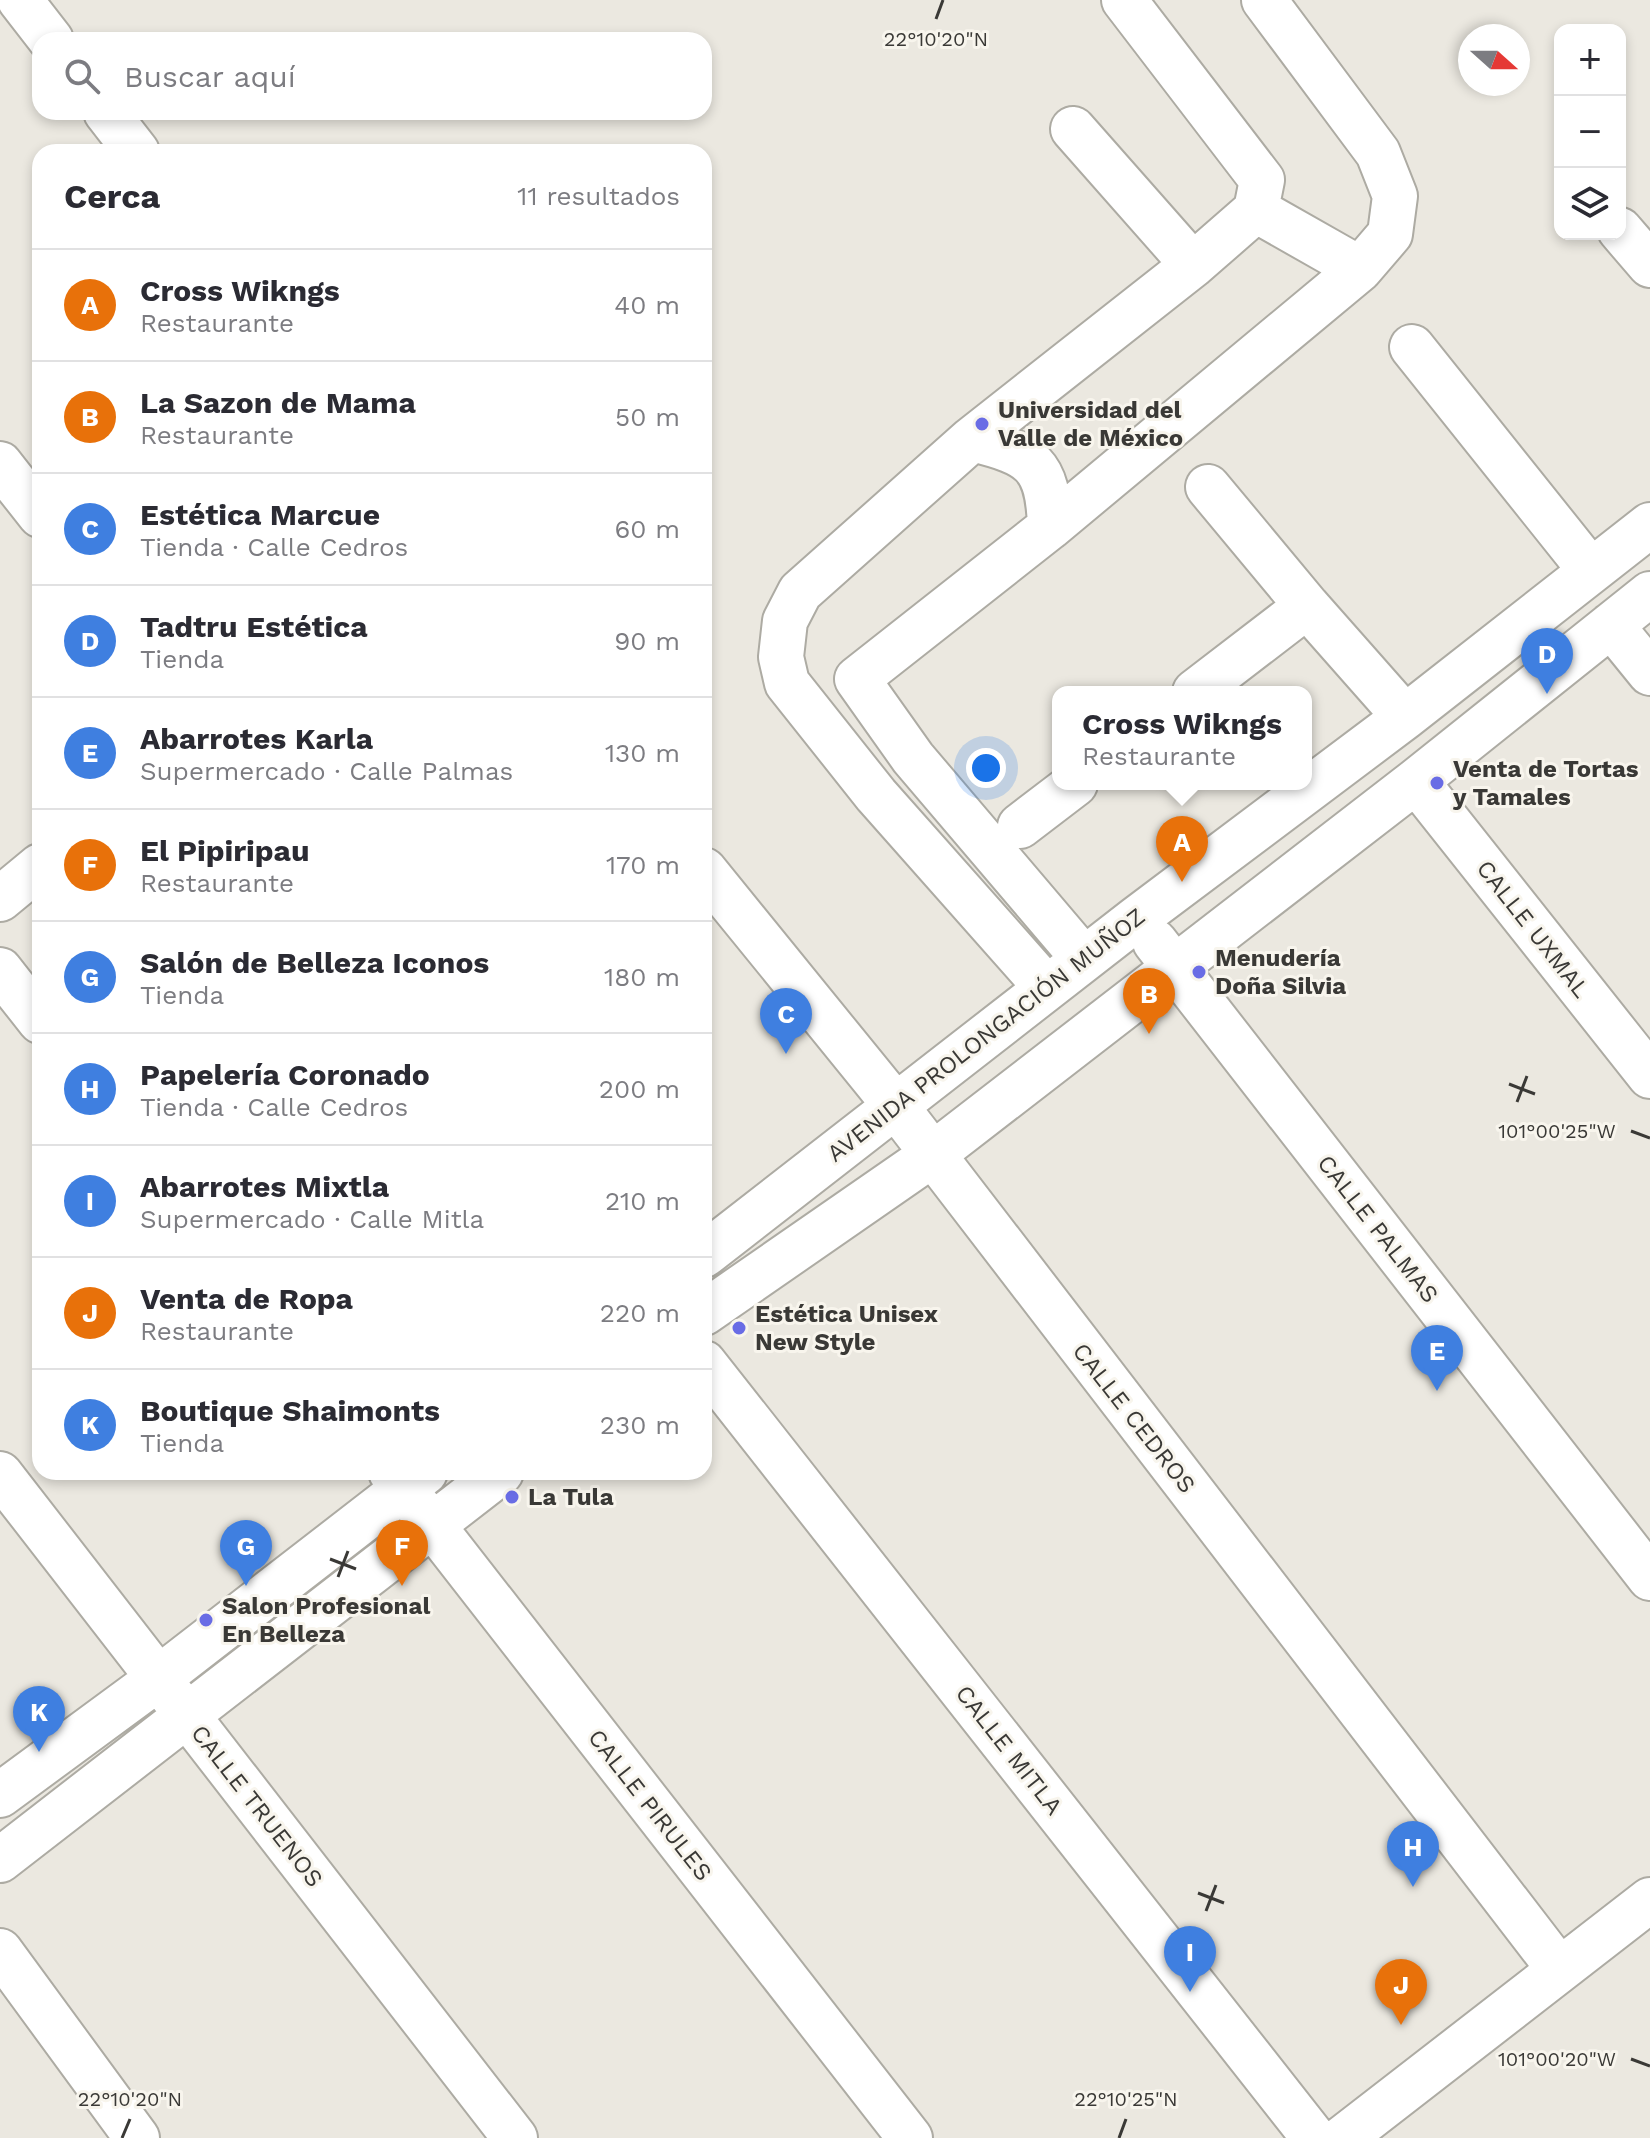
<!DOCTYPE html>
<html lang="es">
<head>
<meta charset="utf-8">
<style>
	:root { --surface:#fff; --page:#f2f2f3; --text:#2b2b33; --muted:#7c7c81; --line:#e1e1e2; --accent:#111827 }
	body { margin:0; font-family:"Work Sans",sans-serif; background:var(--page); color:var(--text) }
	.controls { position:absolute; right:24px; top:24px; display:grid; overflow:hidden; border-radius:16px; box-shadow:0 4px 12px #0003 }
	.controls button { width:72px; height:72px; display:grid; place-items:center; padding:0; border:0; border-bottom:2px solid var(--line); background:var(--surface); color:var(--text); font:40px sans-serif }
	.compass { position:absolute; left:1458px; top:24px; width:72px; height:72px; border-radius:50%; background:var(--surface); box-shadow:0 4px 12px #0003; rotate:111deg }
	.you { position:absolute; left:986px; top:768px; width:28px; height:28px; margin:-20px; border:6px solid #fff; border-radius:50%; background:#1a73e8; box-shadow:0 0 0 12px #1a73e833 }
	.badge { display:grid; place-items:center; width:52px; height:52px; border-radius:50%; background:var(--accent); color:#fff; font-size:26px; font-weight:700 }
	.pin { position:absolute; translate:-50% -66px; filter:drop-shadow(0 2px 4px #0008) }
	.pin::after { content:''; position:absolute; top:42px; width:28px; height:24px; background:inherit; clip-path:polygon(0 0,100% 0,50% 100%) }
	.popup { position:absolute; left:1052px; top:686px; width:260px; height:104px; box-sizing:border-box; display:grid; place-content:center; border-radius:16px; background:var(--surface); filter:drop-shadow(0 2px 6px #0005); font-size:26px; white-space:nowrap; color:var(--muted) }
	.popup b { font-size:30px; color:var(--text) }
	.popup::after { content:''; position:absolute; left:50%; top:100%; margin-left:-16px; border:16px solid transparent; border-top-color:var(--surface) }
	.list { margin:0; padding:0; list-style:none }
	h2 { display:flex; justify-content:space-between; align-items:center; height:104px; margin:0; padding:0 32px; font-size:34px }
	h2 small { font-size:26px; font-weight:400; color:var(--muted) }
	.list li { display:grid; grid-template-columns:52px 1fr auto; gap:24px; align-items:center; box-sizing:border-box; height:112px; padding:0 32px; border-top:2px solid var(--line) }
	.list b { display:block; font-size:30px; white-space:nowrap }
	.list p { margin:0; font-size:26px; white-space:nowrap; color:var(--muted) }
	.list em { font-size:26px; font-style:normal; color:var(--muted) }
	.icon { flex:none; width:44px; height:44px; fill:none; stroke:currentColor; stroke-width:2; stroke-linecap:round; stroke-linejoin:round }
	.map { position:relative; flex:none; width:1650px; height:2138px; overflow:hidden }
	.search { position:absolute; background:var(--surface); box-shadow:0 4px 12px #0003; left:32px; top:32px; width:680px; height:88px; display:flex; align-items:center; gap:20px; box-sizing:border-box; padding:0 28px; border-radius:24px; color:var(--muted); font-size:30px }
	.panel { position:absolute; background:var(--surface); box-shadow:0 4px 12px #0003; left:32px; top:144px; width:680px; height:1336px; border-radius:24px }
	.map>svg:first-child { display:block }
</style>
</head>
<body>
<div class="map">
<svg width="1650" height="2138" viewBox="0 0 1650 2138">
	<rect width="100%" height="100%" fill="#ebe8e0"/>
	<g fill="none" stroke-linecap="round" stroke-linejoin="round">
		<defs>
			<path id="minor" d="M 20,0 L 51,40
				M 106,112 L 137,152
				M 1073,129 L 1193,265
				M 1256,210 L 1360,269
				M 1620,230 L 1650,265
				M 1412,347 L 1591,571
				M 972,439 C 1032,454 1048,463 1050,527
				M 0,464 L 40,515
				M 1208,487 L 1307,606 L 1405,717
				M 1611,625 L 1650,673
				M 1195,692 L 1307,606
				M 1416,781 L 1650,1076
				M 1020,826 L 1075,784
				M 704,870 L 895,1105 L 1559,1969
				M 0,899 L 40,866
				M 1155,942 L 1650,1578
				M 1084,959 L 913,758 L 857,679 L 1050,527 L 1360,269 L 1390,234 L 1395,196 L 1378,153 L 1264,0
				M 0,970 L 40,1021
				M 1047,988 L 876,795 L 787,683 L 781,657 L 785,621 L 800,592 L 972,439 L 1193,265 L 1256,210 L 1262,180 L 1124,0
				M 704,1255 L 1136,919 L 1405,717 L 1650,525
				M 704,1313 L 932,1155 L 1416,781 L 1650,594
				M 704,1363 L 1314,2138
				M 391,1472 L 910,2138
				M 0,1474 L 515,2138
				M 0,1795 L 159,1678 L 425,1472
				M 0,1860 L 501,1472
				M 0,1951 L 137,2138
				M 1343,2138 L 1650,1900"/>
		</defs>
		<use href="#minor" stroke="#adaba3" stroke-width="48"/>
		<use href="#minor" stroke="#fff" stroke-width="44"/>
	</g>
	<path fill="none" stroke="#3a3936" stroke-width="3" d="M 936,19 L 943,0M 1509,1084 L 1535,1094M 1517,1102 L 1527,1076M 1631,1131 L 1650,1138M 330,1559 L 356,1569M 338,1577 L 348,1551M 1198,1893 L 1224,1903M 1206,1911 L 1216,1885M 1631,2059 L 1650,2066M 122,2138 L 130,2119M 1119,2138 L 1126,2119"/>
	<g fill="#696ce5" stroke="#f8f5ed" stroke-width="3">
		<circle cx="982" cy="424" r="8"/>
		<circle cx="1437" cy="783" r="8"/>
		<circle cx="1199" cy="972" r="8"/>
		<circle cx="739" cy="1328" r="8"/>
		<circle cx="512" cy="1497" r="8"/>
		<circle cx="206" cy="1620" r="8"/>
	</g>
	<g text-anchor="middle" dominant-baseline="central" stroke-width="6" stroke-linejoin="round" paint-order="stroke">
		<g font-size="24" font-weight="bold" fill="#3a3936" stroke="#f8f5ed" text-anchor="start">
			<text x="998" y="410">Universidad del<tspan x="998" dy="28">Valle de México</tspan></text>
			<text x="1453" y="769">Venta de Tortas<tspan x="1453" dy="28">y Tamales</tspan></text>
			<text x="1215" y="958">Menudería<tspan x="1215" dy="28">Doña Silvia</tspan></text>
			<text x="755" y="1314">Estética Unisex<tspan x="755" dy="28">New Style</tspan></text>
			<text x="528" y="1497">La Tula</text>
			<text x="222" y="1606">Salon Profesional<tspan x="222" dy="28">En Belleza</tspan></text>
		</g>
		<g font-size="24" fill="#3a3936" stroke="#f8f5ed">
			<text transform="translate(1533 929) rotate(52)">CALLE UXMAL</text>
			<text transform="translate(986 1035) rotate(-38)">AVENIDA PROLONGACIÓN MUÑOZ</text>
			<text transform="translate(1378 1229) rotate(52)">CALLE PALMAS</text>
			<text transform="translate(1134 1418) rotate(52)">CALLE CEDROS</text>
			<text transform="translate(1009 1750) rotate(52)">CALLE MITLA</text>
			<text transform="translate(650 1805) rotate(52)">CALLE PIRULES</text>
			<text transform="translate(257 1806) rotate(52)">CALLE TRUENOS</text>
		</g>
	</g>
	<g font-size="20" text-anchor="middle" fill="#3a3936" stroke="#f8f5ed" stroke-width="6" stroke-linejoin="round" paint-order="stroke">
		<text x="936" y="46">22°10'20"N</text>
		<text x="1557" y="1138">101°00'25"W</text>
		<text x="1557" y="2066">101°00'20"W</text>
		<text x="130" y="2106">22°10'20"N</text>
		<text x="1126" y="2106">22°10'25"N</text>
	</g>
</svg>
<div class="controls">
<button>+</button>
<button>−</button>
<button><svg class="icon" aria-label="layers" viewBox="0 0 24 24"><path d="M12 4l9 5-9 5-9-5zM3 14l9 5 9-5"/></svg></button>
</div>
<svg class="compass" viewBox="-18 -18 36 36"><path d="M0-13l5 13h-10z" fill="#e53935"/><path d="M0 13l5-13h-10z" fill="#7c7c81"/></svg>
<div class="you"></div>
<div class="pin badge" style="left:1182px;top:882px;background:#e8710a">A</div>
<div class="popup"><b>Cross Wikngs</b>Restaurante</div>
<div class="pin badge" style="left:1149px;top:1034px;background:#e8710a">B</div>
<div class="pin badge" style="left:786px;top:1054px;background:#3f7fe0">C</div>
<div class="pin badge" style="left:1547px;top:694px;background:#3f7fe0">D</div>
<div class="pin badge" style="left:1437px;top:1391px;background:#3f7fe0">E</div>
<div class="pin badge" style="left:402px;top:1586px;background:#e8710a">F</div>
<div class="pin badge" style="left:246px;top:1586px;background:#3f7fe0">G</div>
<div class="pin badge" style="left:1413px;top:1887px;background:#3f7fe0">H</div>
<div class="pin badge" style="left:1190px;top:1992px;background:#3f7fe0">I</div>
<div class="pin badge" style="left:1401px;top:2025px;background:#e8710a">J</div>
<div class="pin badge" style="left:39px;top:1752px;background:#3f7fe0">K</div>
<div class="search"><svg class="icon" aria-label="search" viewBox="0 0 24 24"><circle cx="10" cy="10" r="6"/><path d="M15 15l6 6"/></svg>Buscar aquí</div>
<section class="panel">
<h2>Cerca<small>11 resultados</small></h2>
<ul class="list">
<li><span class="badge" style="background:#e8710a">A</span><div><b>Cross Wikngs</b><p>Restaurante</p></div><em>40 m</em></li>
<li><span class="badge" style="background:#e8710a">B</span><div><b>La Sazon de Mama</b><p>Restaurante</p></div><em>50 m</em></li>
<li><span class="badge" style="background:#3f7fe0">C</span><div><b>Estética Marcue</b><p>Tienda · Calle Cedros</p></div><em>60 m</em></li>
<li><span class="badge" style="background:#3f7fe0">D</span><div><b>Tadtru Estética</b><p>Tienda</p></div><em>90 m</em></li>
<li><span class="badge" style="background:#3f7fe0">E</span><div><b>Abarrotes Karla</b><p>Supermercado · Calle Palmas</p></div><em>130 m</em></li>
<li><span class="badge" style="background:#e8710a">F</span><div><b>El Pipiripau</b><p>Restaurante</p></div><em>170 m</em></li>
<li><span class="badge" style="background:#3f7fe0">G</span><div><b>Salón de Belleza Iconos</b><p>Tienda</p></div><em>180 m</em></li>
<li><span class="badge" style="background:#3f7fe0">H</span><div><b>Papelería Coronado</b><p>Tienda · Calle Cedros</p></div><em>200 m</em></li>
<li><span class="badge" style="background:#3f7fe0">I</span><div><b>Abarrotes Mixtla</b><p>Supermercado · Calle Mitla</p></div><em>210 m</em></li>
<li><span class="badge" style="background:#e8710a">J</span><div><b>Venta de Ropa</b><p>Restaurante</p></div><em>220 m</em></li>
<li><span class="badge" style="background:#3f7fe0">K</span><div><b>Boutique Shaimonts</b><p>Tienda</p></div><em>230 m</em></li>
</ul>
</section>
</div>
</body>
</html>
